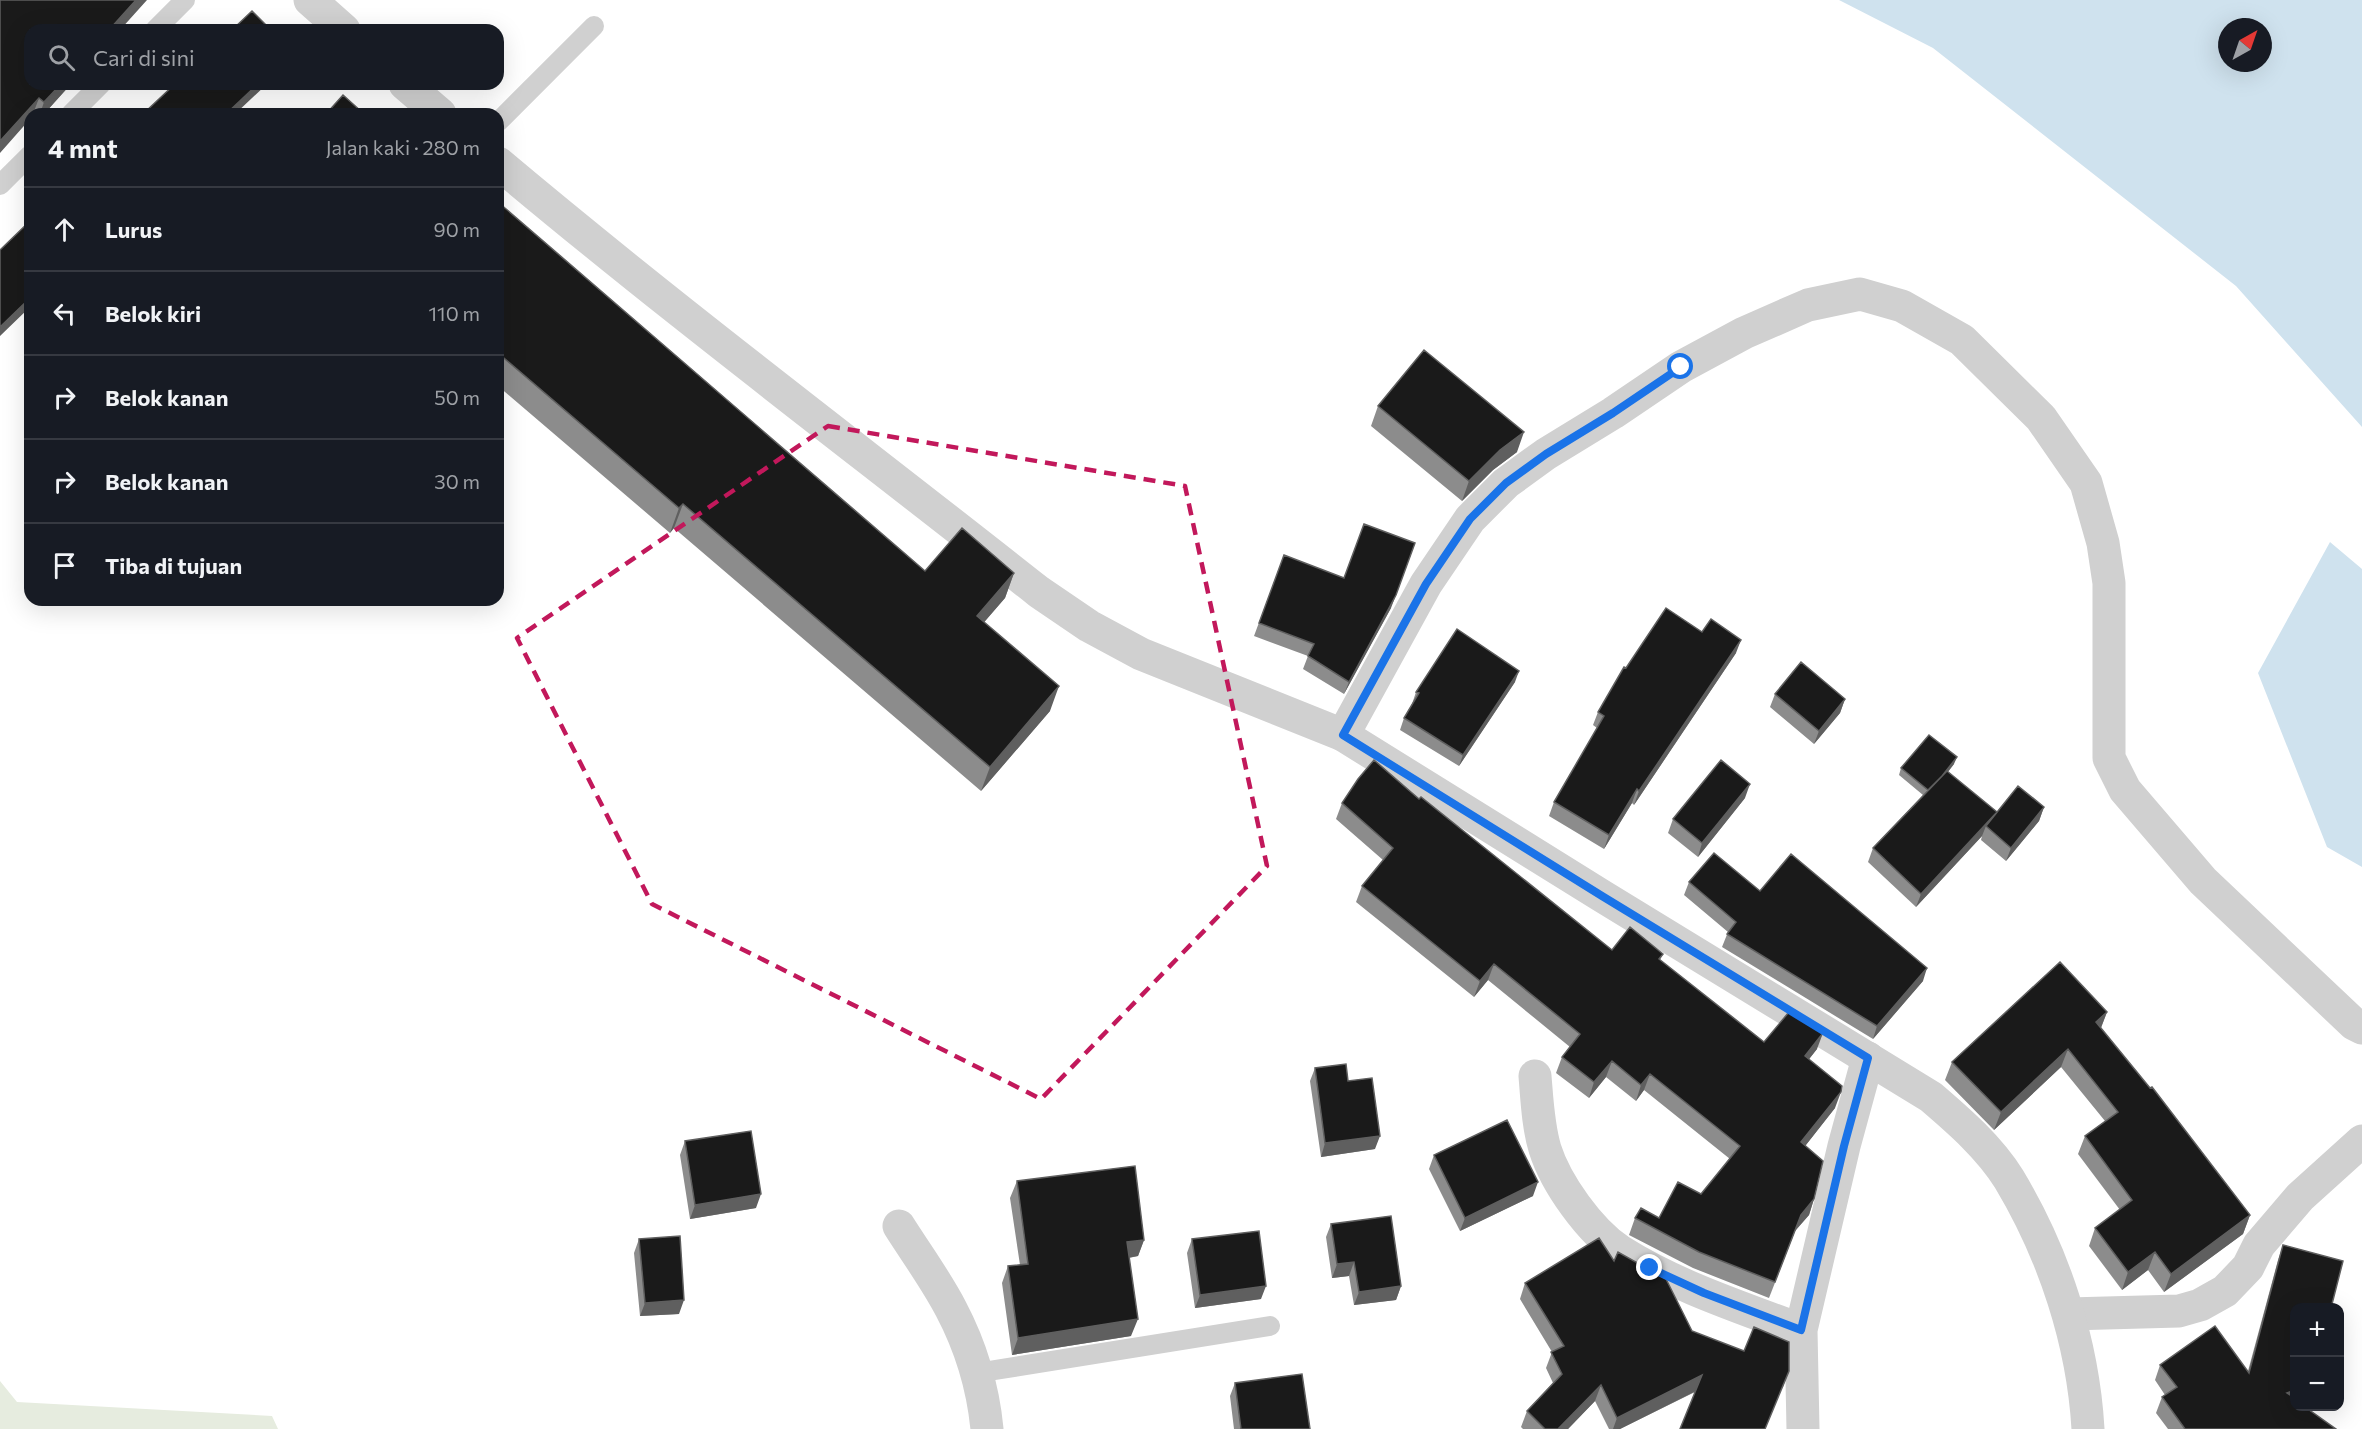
<!DOCTYPE html>
<html lang="id">
<head>
<meta charset="utf-8">
<style>
	:root { --surface:#171b24; --page:#242831; --text:#f1f3f6; --muted:#9ea1a6; --line:#363941 }
	body { margin:0; font-family:Commissioner,sans-serif; background:var(--page); color:var(--text) }
	.controls { position:absolute; right:18px; bottom:18px; display:grid; overflow:hidden; border-radius:12px; box-shadow:0 6px 24px #0002 }
	.controls button { width:54px; height:54px; display:grid; place-items:center; padding:0; border:0; border-bottom:2px solid var(--line); background:var(--surface); color:var(--text); font:30px sans-serif }
	.compass { position:absolute; left:2218px; top:18px; width:54px; height:54px; border-radius:50%; background:var(--surface); box-shadow:0 6px 24px #0002; rotate:40deg }
	.stop { position:absolute; width:18px; height:18px; margin:-14px; border:4px solid #1a73e8; border-radius:50%; background:#fff }
	.stop.end { background:#1a73e8; border-color:#fff; box-shadow:0 2px 6px #0008 }
	.list { margin:0; padding:0; list-style:none }
	h2 { display:flex; justify-content:space-between; align-items:center; height:78px; margin:0; padding:0 24px; font-size:26px }
	h2 small { font-size:20px; font-weight:400; color:var(--muted) }
	.list li { display:grid; grid-template-columns:39px 1fr auto; gap:18px; align-items:center; box-sizing:border-box; height:84px; padding:0 24px; border-top:2px solid var(--line) }
	.list b { display:block; font-size:22px; white-space:nowrap }
	.list em { font-size:20px; font-style:normal; color:var(--muted) }
	.icon { flex:none; width:33px; height:33px; fill:none; stroke:currentColor; stroke-width:2; stroke-linecap:round; stroke-linejoin:round }
	.map { position:relative; flex:none; width:2362px; height:1429px; overflow:hidden }
	.search { position:absolute; background:var(--surface); box-shadow:0 6px 24px #0002; left:24px; top:24px; width:480px; height:66px; display:flex; align-items:center; gap:15px; box-sizing:border-box; padding:0 21px; border-radius:18px; color:var(--muted); font-size:22px }
	.panel { position:absolute; background:var(--surface); box-shadow:0 6px 24px #0002; left:24px; top:108px; width:480px; height:498px; border-radius:18px }
	.map>svg:first-child { display:block }
</style>
</head>
<body>
<div class="map">
<svg width="2362" height="1429" viewBox="0 0 2362 1429">
	<rect width="100%" height="100%" fill="#fff"/>
	<path fill="#e6ecdf" d="M 0,1381 L 17,1402 L 272,1416 L 278,1429 L 0,1429 Z"/>
	<path fill="#cfe2ee" fill-rule="evenodd" d="M 1839,0 L 2362,0 L 2362,427 L 2236,286 L 1933,48 ZM 2227,27 L 2263,27 L 2263,63 L 2227,63 Z
		M 2330,542 L 2362,569 L 2362,867 L 2327,847 L 2258,673 Z"/>
	<g fill="none" stroke-linecap="round" stroke-linejoin="round">
		<path stroke="#d0d0d0" stroke-width="20" d="M 155,30 L 185,0
			M 71,114 L 101,84
			M 498,122 L 594,26
			M 0,185 L 30,155
			M 976,1373 L 1270,1326"/>
		<path stroke="#d0d0d0" stroke-width="33" d="M 1343,735 L 1426,584 L 1470,519 L 1506,483 L 1546,454 L 1613,413 L 1681,367 L 1744,333 L 1808,305 L 1860,294 L 1902,306 L 1962,340 L 2041,418 L 2086,483 L 2103,543 L 2109,583 L 2109,758 L 2125,790 L 2203,881 L 2354,1024 L 2362,1028
			M 1535,1076 C 1537,1100 1538,1126 1545,1149 C 1556,1184 1590,1231 1620,1251 C 1675,1286 1740,1307 1801,1330
			M 899,1226 C 916,1253 936,1280 951,1309 C 970,1345 983,1388 987,1429
			M 2069,1314 L 2179,1311 L 2200,1305 L 2225,1291 L 2248,1267 L 2259,1245 L 2300,1197 L 2362,1141
			M 1803,1429 L 1801,1330 L 1844,1146 L 1868,1058"/>
		<path stroke="#d0d0d0" stroke-width="33" d="M 310,0 L 344,30
			M 405,84 L 440,114
			M 498,163 C 674,311 858,449 1039,592 L 1089,626 L 1141,654 L 1343,735 L 1602,896 L 1931,1097 C 1959,1121 1989,1147 2009,1179 C 2054,1254 2083,1342 2088,1429"/>
	</g>
	<path fill="#8c8c8c" d="M 0,0 L 71,84 L 44,114 L 30,114 Z
		M 498,202 L 925,571 L 1014,573 L 1005,598 L 984,622 L 1050,711 L 981,791 L 674,528 L 670,533 L 498,386 Z
		M 1378,406 L 1517,452 L 1493,470 L 1462,501 L 1371,426 Z
		M 1284,555 L 1391,608 L 1344,694 L 1303,669 L 1308,656 L 1254,636 Z
		M 1702,632 L 1736,653 L 1634,805 L 1632,803 L 1604,849 L 1549,816 L 1554,802 L 1597,728 L 1593,725 L 1598,712 L 1626,668 Z
		M 1515,682 L 1459,766 L 1400,730 L 1404,718 L 1412,704 L 1416,692 Z
		M 1775,694 L 1845,699 L 1840,713 L 1814,744 L 1770,707 Z
		M 1954,764 L 1948,772 L 1997,812 L 2044,807 L 2039,821 L 2006,861 L 1981,840 L 1982,836 L 1916,907 L 1868,862 L 1873,848 L 1923,795 L 1899,775 L 1901,768 Z
		M 1745,798 L 1698,857 L 1668,833 L 1673,819 Z
		M 1419,799 L 1612,950 L 1663,954 L 1660,960 L 1764,1042 L 1817,1049 L 1809,1059 L 1835,1108 L 1805,1146 L 1814,1199 L 1809,1215 L 1795,1231 L 1769,1298 L 1693,1268 L 1629,1235 L 1635,1218 L 1659,1218 L 1701,1194 L 1730,1159 L 1644,1090 L 1636,1101 L 1606,1077 L 1589,1098 L 1556,1073 L 1562,1057 L 1570,1047 L 1488,980 L 1474,997 L 1356,902 L 1362,886 L 1383,860 L 1336,819 L 1342,803 Z
		M 1689,882 L 1760,891 L 1923,981 L 1873,1039 L 1722,947 L 1728,932 L 1684,895 Z
		M 2107,1012 L 2101,1028 L 2250,1215 L 2243,1234 L 2164,1292 L 2148,1270 L 2122,1290 L 2089,1246 L 2095,1228 L 2120,1210 L 2078,1154 L 2085,1136 L 2105,1121 L 2061,1067 L 1994,1130 L 1945,1080 L 1952,1062 Z
		M 1315,1068 L 1348,1081 L 1375,1149 L 1321,1157 L 1310,1081 Z
		M 685,1141 L 756,1208 L 690,1219 L 680,1155 Z
		M 1434,1155 L 1533,1196 L 1460,1231 L 1429,1169 Z
		M 1017,1181 L 1144,1240 L 1138,1256 L 1129,1258 L 1131,1336 L 1012,1355 L 1002,1283 L 1008,1266 L 1020,1265 L 1010,1198 Z
		M 1331,1224 L 1401,1286 L 1396,1300 L 1354,1305 L 1349,1276 L 1332,1278 L 1326,1237 Z
		M 639,1239 L 679,1314 L 640,1316 L 634,1253 Z
		M 1192,1239 L 1261,1299 L 1195,1308 L 1187,1253 Z
		M 2283,1245 L 2295,1308 L 2295,1407 L 2336,1429 L 2168,1429 L 2156,1413 L 2162,1397 L 2165,1395 L 2155,1380 L 2160,1365 L 2248,1371 L 2278,1260 Z
		M 1614,1261 L 1692,1331 L 1789,1371 L 1783,1387 L 1695,1392 L 1620,1429 L 1609,1429 L 1595,1401 L 1568,1429 L 1523,1429 L 1521,1427 L 1527,1411 L 1553,1383 L 1546,1368 L 1552,1352 L 1520,1299 L 1525,1283 Z
		M 1235,1383 L 1310,1429 L 1234,1429 L 1230,1396 Z"/>
	<path fill="#5f5f5f" d="M 136,0 L 147,0 L 120,30 L 109,30 Z
		M 61,84 L 71,84 L 44,114 L 40,114 L 44,102 Z
		M 258,84 L 267,84 L 235,114 L 226,114 Z
		M 39,98 L 33,114 L 30,114 L 30,119 L 0,153 L 0,141 Z
		M 30,298 L 30,307 L 0,336 L 0,327 Z
		M 1524,432 L 1517,452 L 1493,470 L 1462,501 L 1469,481 L 1500,450 Z
		M 683,504 L 674,528 L 670,533 L 679,508 Z
		M 1014,573 L 1005,598 L 968,641 L 977,616 Z
		M 1396,595 L 1391,608 L 1344,694 L 1349,682 Z
		M 1741,640 L 1736,653 L 1634,805 L 1639,791 Z
		M 1519,671 L 1515,682 L 1459,766 L 1463,755 Z
		M 1059,686 L 1050,711 L 981,791 L 990,767 Z
		M 1845,699 L 1840,713 L 1814,744 L 1819,731 Z
		M 1957,757 L 1954,764 L 1927,798 L 1930,791 Z
		M 1750,784 L 1745,798 L 1698,857 L 1702,843 Z
		M 1637,789 L 1632,803 L 1604,849 L 1609,835 Z
		M 2044,807 L 2039,821 L 2006,861 L 2011,848 Z
		M 1997,812 L 1986,826 L 1982,836 L 1916,907 L 1921,894 Z
		M 1494,964 L 1488,980 L 1474,997 L 1480,981 Z
		M 1927,968 L 1923,981 L 1873,1039 L 1877,1026 Z
		M 2107,1012 L 2100,1030 L 2096,1022 Z
		M 1823,1033 L 1817,1049 L 1799,1072 L 1805,1056 Z
		M 2068,1049 L 2061,1067 L 1994,1130 L 2001,1112 Z
		M 1612,1061 L 1606,1077 L 1589,1098 L 1594,1082 Z
		M 1650,1074 L 1644,1090 L 1636,1101 L 1641,1085 Z
		M 1841,1092 L 1835,1108 L 1795,1159 L 1801,1142 Z
		M 1380,1136 L 1375,1149 L 1321,1157 L 1325,1143 Z
		M 1538,1182 L 1533,1196 L 1460,1231 L 1465,1218 Z
		M 761,1194 L 756,1208 L 690,1219 L 695,1205 Z
		M 1814,1199 L 1809,1215 L 1795,1231 L 1769,1298 L 1801,1215 Z
		M 2250,1215 L 2243,1234 L 2164,1292 L 2171,1274 Z
		M 1144,1240 L 1138,1256 L 1121,1259 L 1127,1242 Z
		M 2155,1252 L 2148,1270 L 2122,1290 L 2128,1272 Z
		M 1354,1262 L 1349,1276 L 1332,1278 L 1337,1264 Z
		M 1266,1286 L 1261,1299 L 1195,1308 L 1200,1295 Z
		M 1401,1286 L 1396,1300 L 1354,1305 L 1359,1292 Z
		M 684,1300 L 679,1314 L 640,1316 L 645,1303 Z
		M 1138,1319 L 1131,1336 L 1012,1355 L 1018,1338 Z
		M 1702,1375 L 1696,1391 L 1620,1429 L 1613,1429 L 1617,1418 Z
		M 1601,1385 L 1595,1401 L 1568,1429 L 1558,1429 Z
		M 2295,1390 L 2295,1403 L 2287,1393 Z"/>
	<path fill="#1a1a1a" stroke="#5f5f5f" stroke-width="1.5" d="M 0,0 L 136,0 L 109,30 L 30,30 L 30,84 L 61,84 L 44,102 L 39,98 L 0,141 Z
		M 252,11 L 271,30 L 232,30 Z
		M 175,84 L 258,84 L 226,114 L 143,114 Z
		M 343,95 L 364,114 L 326,114 Z
		M 498,202 L 925,571 L 962,528 L 1014,573 L 977,616 L 1059,686 L 990,767 L 683,504 L 679,508 L 498,353 Z
		M 30,221 L 30,298 L 0,327 L 0,250 Z
		M 1424,350 L 1524,432 L 1500,450 L 1469,481 L 1378,406 Z
		M 1364,524 L 1415,543 L 1396,595 L 1349,682 L 1308,656 L 1314,644 L 1259,623 L 1284,555 L 1344,578 Z
		M 1666,608 L 1702,632 L 1711,619 L 1741,640 L 1639,791 L 1637,789 L 1609,835 L 1554,802 L 1604,716 L 1598,712 L 1624,667 L 1626,668 Z
		M 1457,629 L 1519,671 L 1463,755 L 1404,718 L 1419,693 L 1416,692 Z
		M 1801,662 L 1845,699 L 1819,731 L 1775,694 Z
		M 1929,735 L 1957,757 L 1942,776 L 1928,790 L 1901,768 Z
		M 1374,760 L 1419,799 L 1421,797 L 1612,950 L 1630,927 L 1663,954 L 1659,959 L 1764,1042 L 1789,1012 L 1823,1033 L 1805,1056 L 1842,1086 L 1841,1092 L 1801,1142 L 1823,1161 L 1814,1199 L 1801,1215 L 1775,1282 L 1699,1252 L 1635,1218 L 1641,1208 L 1659,1218 L 1678,1182 L 1701,1194 L 1740,1146 L 1650,1074 L 1641,1085 L 1612,1061 L 1594,1082 L 1562,1057 L 1580,1034 L 1494,964 L 1480,981 L 1362,886 L 1393,848 L 1342,803 L 1358,779 Z
		M 1721,760 L 1750,784 L 1702,843 L 1673,819 Z
		M 1947,771 L 1997,812 L 1921,894 L 1873,848 Z
		M 2018,786 L 2044,807 L 2011,848 L 1986,826 Z
		M 1714,853 L 1760,891 L 1791,854 L 1927,968 L 1877,1026 L 1727,934 L 1736,922 L 1689,882 Z
		M 2060,962 L 2107,1012 L 2096,1022 L 2150,1088 L 2152,1087 L 2250,1215 L 2171,1274 L 2155,1252 L 2128,1272 L 2095,1228 L 2132,1200 L 2085,1136 L 2118,1112 L 2068,1049 L 2001,1112 L 1952,1062 Z
		M 1346,1064 L 1348,1081 L 1372,1078 L 1380,1136 L 1325,1143 L 1315,1068 Z
		M 1507,1120 L 1538,1182 L 1465,1218 L 1434,1155 Z
		M 751,1131 L 761,1194 L 695,1205 L 685,1141 Z
		M 1135,1166 L 1144,1240 L 1127,1242 L 1138,1319 L 1018,1338 L 1008,1266 L 1028,1264 L 1017,1181 Z
		M 1391,1216 L 1401,1286 L 1359,1292 L 1354,1262 L 1337,1264 L 1331,1224 Z
		M 1259,1231 L 1266,1286 L 1200,1295 L 1192,1239 Z
		M 680,1236 L 684,1300 L 645,1303 L 639,1239 Z
		M 1599,1238 L 1614,1261 L 1618,1252 L 1666,1279 L 1692,1331 L 1744,1351 L 1754,1327 L 1789,1342 L 1789,1371 L 1765,1429 L 1680,1429 L 1702,1375 L 1617,1418 L 1601,1385 L 1558,1429 L 1545,1429 L 1527,1411 L 1562,1374 L 1551,1352 L 1564,1346 L 1525,1283 Z
		M 2283,1245 L 2343,1261 L 2331,1308 L 2295,1308 L 2295,1390 L 2287,1393 L 2295,1398 L 2295,1407 L 2305,1407 L 2336,1429 L 2185,1429 L 2162,1397 L 2177,1387 L 2160,1365 L 2215,1326 L 2249,1373 Z
		M 1302,1374 L 1310,1429 L 1241,1429 L 1235,1383 Z"/>
	<g fill="none" stroke-linecap="round" stroke-linejoin="round">
		<path stroke="#1a73e8" stroke-width="8" d="M 1650,1268 L 1704,1293 L 1801,1330 L 1844,1146 L 1868,1058 L 1602,896 L 1343,735 L 1426,584 L 1470,519 L 1506,483 L 1546,454 L 1613,413 L 1681,367"/>
	</g>
	<path fill="none" stroke="#c2185b" stroke-width="4.5" stroke-dasharray="12 8" stroke-linejoin="round" d="M 828,426 L 1185,486 L 1267,866 L 1041,1099 L 652,904 L 517,638 Z"/>
</svg>
<div class="controls">
<button>+</button>
<button>−</button>
</div>
<svg class="compass" viewBox="-18 -18 36 36"><path d="M0-13l5 13h-10z" fill="#e53935"/><path d="M0 13l5-13h-10z" fill="#9ea1a6"/></svg>
<div class="stop" style="left:1681px;top:367px"></div>
<div class="stop end" style="left:1650px;top:1268px"></div>
<div class="search"><svg class="icon" aria-label="search" viewBox="0 0 24 24"><circle cx="10" cy="10" r="6"/><path d="M15 15l6 6"/></svg>Cari di sini</div>
<section class="panel">
<h2>4 mnt<small>Jalan kaki · 280 m</small></h2>
<ul class="list">
<li><svg class="icon" aria-label="ahead" viewBox="0 0 24 24"><path d="M12 20V5M6 11l6-6 6 6"/></svg><div><b>Lurus</b></div><em>90 m</em></li>
<li><svg class="icon" aria-label="left" viewBox="0 0 24 24"><path d="M17 20v-9H6M10 6l-5 5 5 5"/></svg><div><b>Belok kiri</b></div><em>110 m</em></li>
<li><svg class="icon" aria-label="right" viewBox="0 0 24 24"><path d="M7 20v-9h11M14 6l5 5-5 5"/></svg><div><b>Belok kanan</b></div><em>50 m</em></li>
<li><svg class="icon" aria-label="right" viewBox="0 0 24 24"><path d="M7 20v-9h11M14 6l5 5-5 5"/></svg><div><b>Belok kanan</b></div><em>30 m</em></li>
<li><svg class="icon" aria-label="arrive" viewBox="0 0 24 24"><path d="M6 21V4h12l-3 4 3 4H6"/></svg><div><b>Tiba di tujuan</b></div></li>
</ul>
</section>
</div>
</body>
</html>
